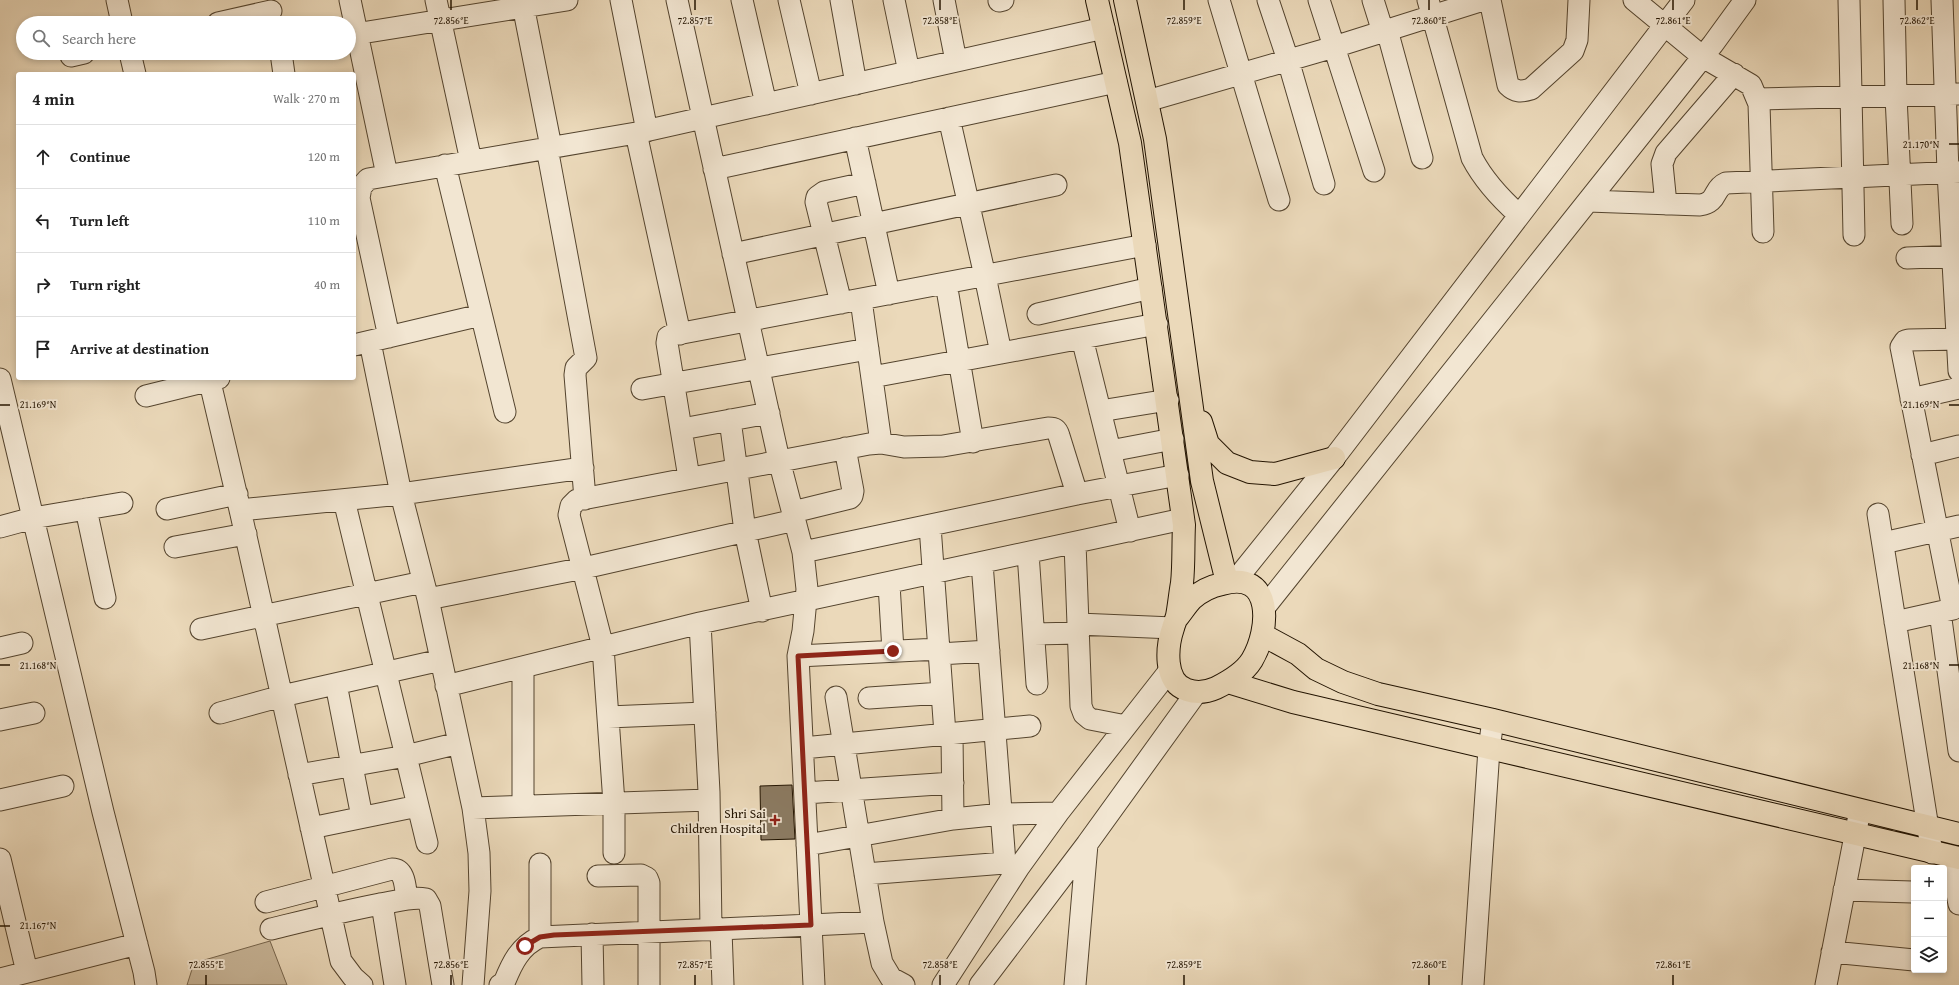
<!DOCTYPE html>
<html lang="en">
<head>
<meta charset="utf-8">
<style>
	:root { --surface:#fff; --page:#f2f2f2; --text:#222; --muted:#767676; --line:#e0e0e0 }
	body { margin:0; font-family:"Gentium Book Plus",serif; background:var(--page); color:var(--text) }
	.controls { position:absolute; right:12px; bottom:12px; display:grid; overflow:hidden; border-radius:4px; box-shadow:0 2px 6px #0003 }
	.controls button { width:36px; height:36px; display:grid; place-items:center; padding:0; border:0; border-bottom:1px solid var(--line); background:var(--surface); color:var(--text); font:20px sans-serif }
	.stop { position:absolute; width:12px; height:12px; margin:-9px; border:3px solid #8f2418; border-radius:50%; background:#fff }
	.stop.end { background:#8f2418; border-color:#fff; box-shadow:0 1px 4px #0008 }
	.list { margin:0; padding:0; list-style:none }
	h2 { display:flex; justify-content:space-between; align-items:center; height:52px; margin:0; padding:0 16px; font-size:17px }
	h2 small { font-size:13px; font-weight:400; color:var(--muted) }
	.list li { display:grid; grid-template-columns:26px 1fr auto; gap:12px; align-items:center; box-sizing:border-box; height:64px; padding:0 16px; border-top:1px solid var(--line) }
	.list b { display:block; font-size:15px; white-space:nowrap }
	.list em { font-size:13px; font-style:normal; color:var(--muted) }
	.icon { flex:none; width:22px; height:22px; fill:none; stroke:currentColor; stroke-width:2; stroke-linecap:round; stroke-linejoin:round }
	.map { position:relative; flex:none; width:1959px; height:985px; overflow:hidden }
	.search { position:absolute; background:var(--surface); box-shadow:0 2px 6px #0003; left:16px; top:16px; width:340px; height:44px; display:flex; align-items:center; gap:10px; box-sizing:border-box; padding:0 14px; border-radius:22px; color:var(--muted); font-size:15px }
	.panel { position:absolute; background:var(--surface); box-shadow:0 2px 6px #0003; left:16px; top:72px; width:340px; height:308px; border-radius:4px }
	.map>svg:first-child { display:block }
</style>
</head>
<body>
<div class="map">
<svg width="1959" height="985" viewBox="0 0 1959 985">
	<rect width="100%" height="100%" fill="#ebd9ba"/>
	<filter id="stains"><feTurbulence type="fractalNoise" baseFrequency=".005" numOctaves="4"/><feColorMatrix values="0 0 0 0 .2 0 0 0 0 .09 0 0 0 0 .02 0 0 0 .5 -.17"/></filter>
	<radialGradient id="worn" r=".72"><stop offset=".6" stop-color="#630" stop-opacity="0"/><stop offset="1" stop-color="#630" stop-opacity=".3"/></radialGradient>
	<path fill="#c9b79a" stroke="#76654d" d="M 270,941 L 287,985 L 187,985 L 194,963 Z"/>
	<path fill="#8b7a61" stroke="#221300" d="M 792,785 L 795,839 L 761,840 L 760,786 Z"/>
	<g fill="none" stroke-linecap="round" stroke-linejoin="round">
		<defs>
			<path id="minor" d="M 117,0 L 122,23
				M 350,0 L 387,175
				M 436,0 L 471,161
				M 522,0 L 551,147
				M 621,0 L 647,131
				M 677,0 L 779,460 L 803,552 L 807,589 L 803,631 L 798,656 L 811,925 L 873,922 L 882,963 L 891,978 L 904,985
				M 742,0 L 766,104
				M 789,0 L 811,94
				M 841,0 L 856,84
				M 894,0 L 909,72
				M 944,0 L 956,61
				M 1219,0 L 1279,200
				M 1268,0 L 1288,60 L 1324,184
				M 1319,0 L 1374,171
				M 1373,0 L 1383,32
				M 1428,0 L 1472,158 C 1484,181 1500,198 1519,215
				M 1490,0 L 1508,85 C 1515,92 1521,92 1531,89 L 1573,51 L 1577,40 L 1579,0
				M 1634,0 L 1703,57 L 1751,85 L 1759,104 L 1763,232
				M 1849,0 L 1854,235
				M 1894,0 L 1896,96 L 1902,224
				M 1942,0 L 1948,172 L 1959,371
				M 999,1 L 1003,0
				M 218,23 L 271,11
				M 1387,30 L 1422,158
				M 349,35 L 567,0
				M 130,53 L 135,74
				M 281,53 L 284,74
				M 71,56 L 84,53
				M 1757,99 L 1959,94
				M 1147,101 L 1334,47 L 1483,0
				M 949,118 L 985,276 L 1001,353
				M 636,133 L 680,334
				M 855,138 L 889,294
				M 547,148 L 586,358 L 576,368 L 575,375 L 585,499
				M 445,165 L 505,412
				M 714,169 L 1116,82
				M 1588,201 L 1700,205 C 1719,202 1712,189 1726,183 L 1959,172
				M 1666,204 L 1662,164 L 1666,153 L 1734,74
				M 733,254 L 1056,185
				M 1907,258 L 1959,256
				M 946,283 L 973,442
				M 861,300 L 881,443
				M 841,303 L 816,202 L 817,197 L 824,192 L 865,183
				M 1038,314 L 1151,288
				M 389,337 L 359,198 L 361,187 L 368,179 L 636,133 L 1104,28
				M 1082,338 L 1130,531
				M 370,342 L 401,494 L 428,599 L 473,808 L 479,853 L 480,891 L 473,985
				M 354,345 L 481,315
				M 872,377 L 1157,324
				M 209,378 L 241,514 L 341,961 L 353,977 L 362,985
				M 0,379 L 103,812 L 144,972 L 146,985
				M 642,389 L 868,349
				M 146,396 L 219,378
				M 1911,399 L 1959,388
				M 1100,411 L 1168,400
				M 730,420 L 745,531 L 762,611
				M 682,429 L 769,413
				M 1110,451 L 1173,439
				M 1922,455 L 1959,446
				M 689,478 L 667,343 L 668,337 L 672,335 L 1145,245
				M 344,500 L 427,843
				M 86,509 L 105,598
				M 167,509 L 237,494
				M 240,510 L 401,494 L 583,468
				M 793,512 L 850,498 L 852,496 L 853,491 L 845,448
				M 1878,514 L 1932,853
				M 930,526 L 945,734
				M 0,527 L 33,518 L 122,503
				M 1075,543 L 1081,706 L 1084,714 L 1090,719 L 1126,726
				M 1883,543 L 1959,526
				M 175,547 L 246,534
				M 803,552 L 1077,494 L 1178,475
				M 1028,553 L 1037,684
				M 982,563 L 1005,863
				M 1235,581 L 1334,458 L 1684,0
				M 889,584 L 893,651
				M 428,599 L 584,568 L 795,520
				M 1264,608 L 1713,44 L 1745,0
				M 1953,609 L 1901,347 L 1905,341 L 1909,340 L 1959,339
				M 1940,612 L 1959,751
				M 1895,622 L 1953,609
				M 700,623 L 709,792 L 711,930
				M 1078,624 L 1173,628
				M 201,629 L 423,582
				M 1034,634 L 1079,633
				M 0,648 L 22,643
				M 939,654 L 989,651
				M 798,656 L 939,649
				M 523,667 L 523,806
				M 336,684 L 362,817
				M 446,686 L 700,623 L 1183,519
				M 836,697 L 873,922
				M 869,698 L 942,693
				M 220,713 L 282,696 L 441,660
				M 608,717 L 705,713
				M 0,720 L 34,713
				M 952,734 L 953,819
				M 803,748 L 1030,726
				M 299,775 L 406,756 L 459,743
				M 805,793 L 953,783
				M 0,800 L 63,786
				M 473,808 L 709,800
				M 311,828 L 418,806
				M 807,845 L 953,819 L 1002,814 L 1058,813
				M 614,853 L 614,803 L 603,647 L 569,515 L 571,506 L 577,500 L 869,444 L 881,443 L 904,447 L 943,446 L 1048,428 C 1055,428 1057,429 1059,436 L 1077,494
				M 1950,857 L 1959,904
				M 0,859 L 27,972
				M 540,864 L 540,937
				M 865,874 L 1005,863 L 1018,866
				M 598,876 L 641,875 L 647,878 L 649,883 L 649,985
				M 1844,890 L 1912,892
				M 266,902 L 392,869 C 406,869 405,889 407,899
				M 382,904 L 395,985
				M 271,929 C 308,920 344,911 380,904 C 395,902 411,896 426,899 L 430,906 L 443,985
				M 721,930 L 723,985
				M 592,934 L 593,985
				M 1832,952 L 1914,960
				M 0,979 L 137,944
				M 500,985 L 504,983 C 512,963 520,946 540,937 L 811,925 L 814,985
				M 943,985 L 1019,867 L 1058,813 L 1170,670
				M 980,985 L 1087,844 L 1196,693
				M 1075,985 L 1087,844
				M 1473,985 L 1489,749 L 1493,720
				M 1826,985 L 1860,810"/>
			<path id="major" d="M 1097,0 L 1130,143 L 1184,525 C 1183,545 1184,564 1182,583 C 1180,594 1179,606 1177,616 C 1176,620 1174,624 1173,628 C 1167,646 1163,682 1187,690 C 1196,693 1207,692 1216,688 C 1230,681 1244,673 1252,660 C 1270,630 1274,569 1222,584 C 1212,586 1200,592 1192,599 C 1187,604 1182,612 1177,618
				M 1125,0 L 1155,139 L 1202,481 L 1227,582
				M 1201,422 L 1208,444 L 1227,463 L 1250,472 L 1275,474 L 1334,458
				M 1263,635 L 1298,654 L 1316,669 L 1343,682 L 1378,694 L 1493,720 L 1959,834
				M 1228,682 L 1293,702 L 1959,858"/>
		</defs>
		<use href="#minor" stroke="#54442e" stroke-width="23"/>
		<use href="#major" stroke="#221300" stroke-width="24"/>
		<use href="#minor" stroke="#f2e6d2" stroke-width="21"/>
		<use href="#major" stroke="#ebd9ba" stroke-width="22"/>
	</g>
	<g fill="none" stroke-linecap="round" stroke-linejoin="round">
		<path stroke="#8f2418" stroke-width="5" d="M 525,946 L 540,937 L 554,935 L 811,925 L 798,656 L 893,651"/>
	</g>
	<path fill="none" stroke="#221300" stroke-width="1.5" d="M 451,0 L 451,10M 695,0 L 695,10M 940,0 L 940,10M 1184,0 L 1184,10M 1429,0 L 1429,10M 1673,0 L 1673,10M 1917,0 L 1917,10M 1949,144 L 1959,144M 0,405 L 10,405M 1949,405 L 1959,405M 0,665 L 10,665M 1949,665 L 1959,665M 0,926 L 10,926M 206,975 L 206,985M 451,975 L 451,985M 695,975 L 695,985M 940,975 L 940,985M 1184,975 L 1184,985M 1429,975 L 1429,985M 1673,975 L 1673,985"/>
	<path fill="#8f2418" stroke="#f2e6d2" stroke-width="1.5" d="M773 814h4v4h4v4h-4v4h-4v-4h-4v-4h4z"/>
	<g text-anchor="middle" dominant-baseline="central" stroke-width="4" stroke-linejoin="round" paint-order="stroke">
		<g font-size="13" fill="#221300" stroke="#f2e6d2" text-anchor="end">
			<text x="766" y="813">Shri Sai<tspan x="766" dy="15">Children Hospital</tspan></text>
		</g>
	</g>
	<g font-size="10" text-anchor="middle" fill="#221300" stroke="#f2e6d2" stroke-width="4" stroke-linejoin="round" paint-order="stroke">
		<text x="451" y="24">72.856°E</text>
		<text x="695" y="24">72.857°E</text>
		<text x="940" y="24">72.858°E</text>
		<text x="1184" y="24">72.859°E</text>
		<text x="1429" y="24">72.860°E</text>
		<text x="1673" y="24">72.861°E</text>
		<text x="1917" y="24">72.862°E</text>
		<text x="1921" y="148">21.170°N</text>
		<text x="38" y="408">21.169°N</text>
		<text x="1921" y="408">21.169°N</text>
		<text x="38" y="669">21.168°N</text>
		<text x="1921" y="669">21.168°N</text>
		<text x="38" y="929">21.167°N</text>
		<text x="206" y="968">72.855°E</text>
		<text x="451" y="968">72.856°E</text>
		<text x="695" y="968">72.857°E</text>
		<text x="940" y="968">72.858°E</text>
		<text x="1184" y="968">72.859°E</text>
		<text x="1429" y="968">72.860°E</text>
		<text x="1673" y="968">72.861°E</text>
	</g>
	<rect width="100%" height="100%" filter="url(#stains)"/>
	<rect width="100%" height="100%" fill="url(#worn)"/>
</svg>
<div class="controls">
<button>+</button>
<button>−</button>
<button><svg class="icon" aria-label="layers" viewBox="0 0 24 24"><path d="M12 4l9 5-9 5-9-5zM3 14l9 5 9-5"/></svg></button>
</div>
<div class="stop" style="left:525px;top:946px"></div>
<div class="stop end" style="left:893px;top:651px"></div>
<div class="search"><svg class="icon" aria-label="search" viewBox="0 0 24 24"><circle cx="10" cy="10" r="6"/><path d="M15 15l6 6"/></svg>Search here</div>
<section class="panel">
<h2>4 min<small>Walk · 270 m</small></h2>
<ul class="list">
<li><svg class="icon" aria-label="ahead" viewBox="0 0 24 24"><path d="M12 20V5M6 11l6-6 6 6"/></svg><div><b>Continue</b></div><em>120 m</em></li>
<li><svg class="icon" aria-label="left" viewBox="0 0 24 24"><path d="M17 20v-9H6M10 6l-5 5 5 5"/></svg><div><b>Turn left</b></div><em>110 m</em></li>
<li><svg class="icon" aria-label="right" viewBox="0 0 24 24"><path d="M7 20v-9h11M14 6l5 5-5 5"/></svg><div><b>Turn right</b></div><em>40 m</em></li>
<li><svg class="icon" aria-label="arrive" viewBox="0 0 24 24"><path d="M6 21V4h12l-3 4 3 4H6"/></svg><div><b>Arrive at destination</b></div></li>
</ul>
</section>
</div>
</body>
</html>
